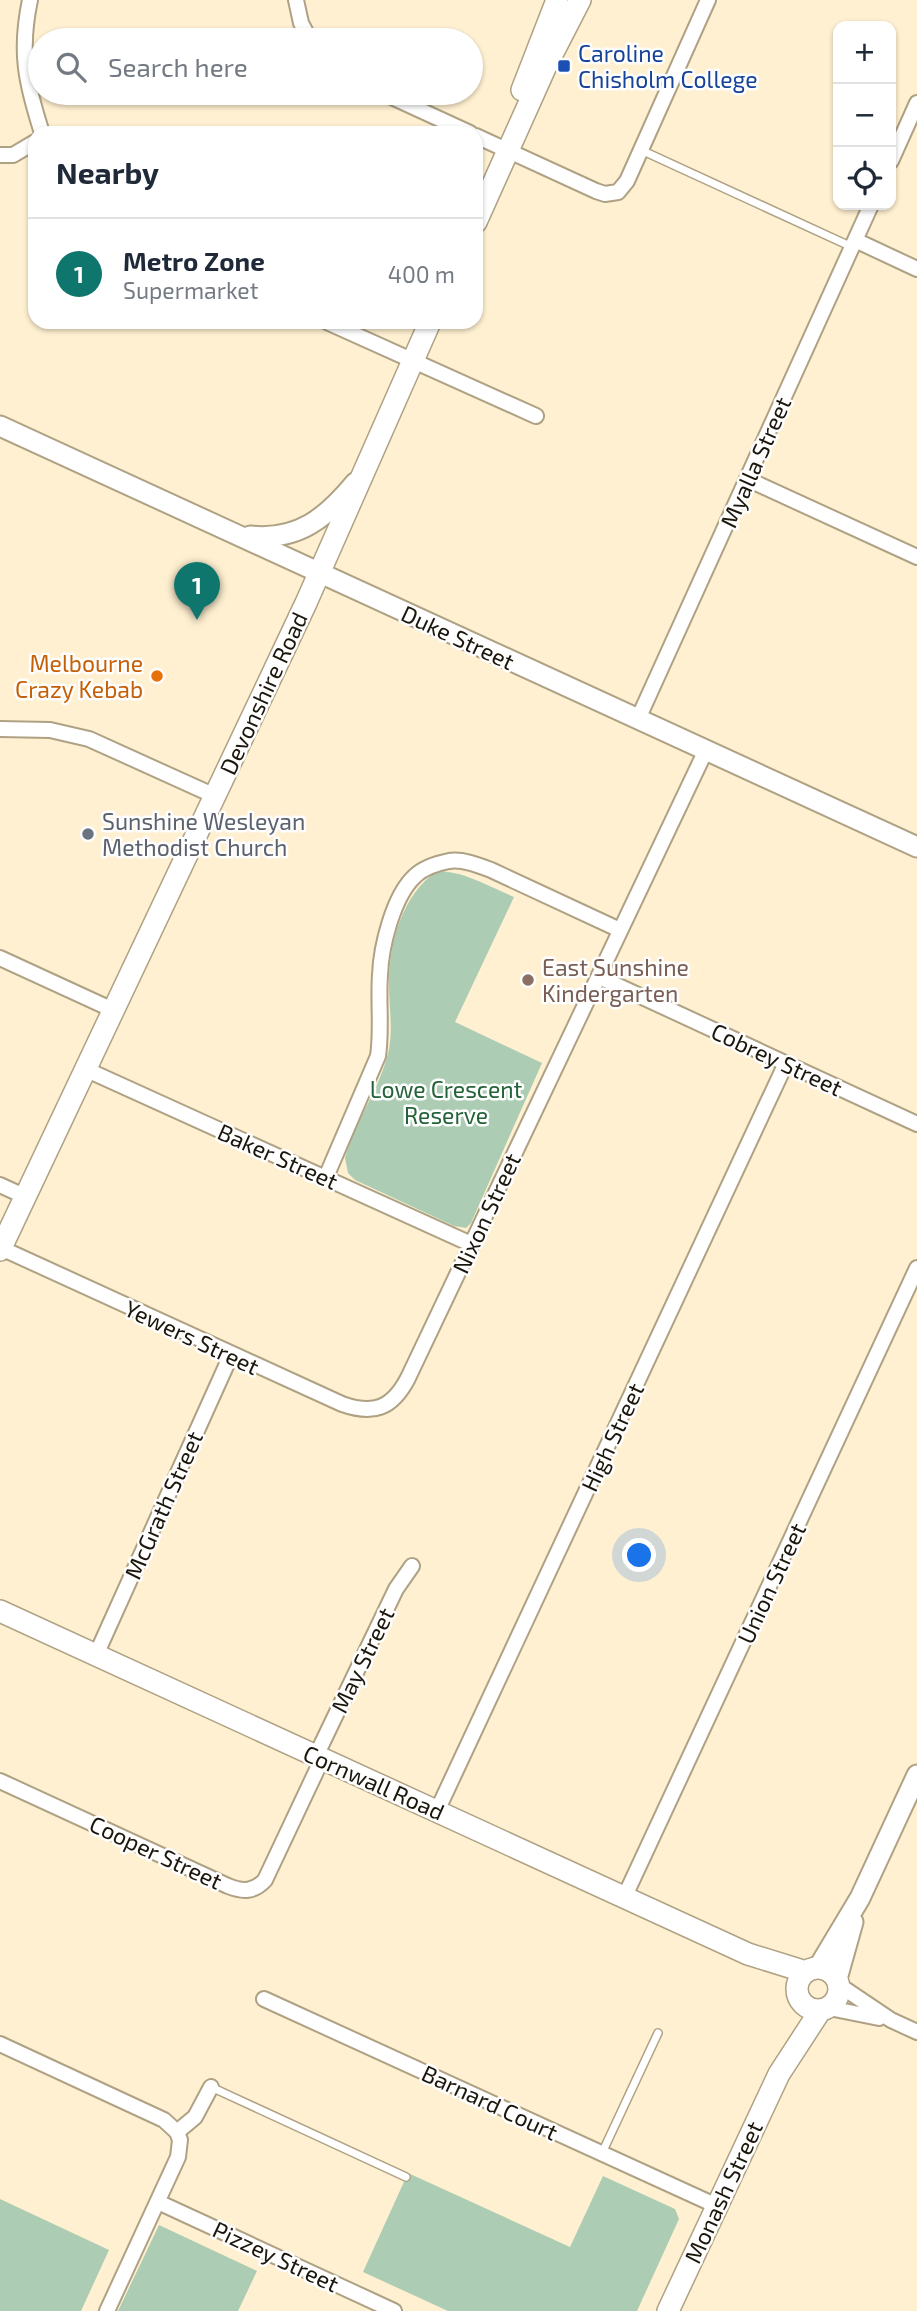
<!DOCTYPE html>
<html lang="en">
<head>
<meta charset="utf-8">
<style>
	:root { --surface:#fff; --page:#f6f6f7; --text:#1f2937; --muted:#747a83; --line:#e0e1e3; --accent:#0f766e }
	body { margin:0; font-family:"Exo 2",sans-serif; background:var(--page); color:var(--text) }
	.controls { position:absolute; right:21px; top:21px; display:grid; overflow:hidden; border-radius:14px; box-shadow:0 2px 5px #0004 }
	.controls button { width:63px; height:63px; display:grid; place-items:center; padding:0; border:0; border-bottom:2px solid var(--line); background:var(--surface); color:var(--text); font:35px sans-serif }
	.you { position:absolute; left:640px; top:1556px; width:24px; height:24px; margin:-18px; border:5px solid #fff; border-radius:50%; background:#1a73e8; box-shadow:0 0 0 10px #1a73e833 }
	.badge { display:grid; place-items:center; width:46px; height:46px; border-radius:50%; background:var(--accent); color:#fff; font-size:23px; font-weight:700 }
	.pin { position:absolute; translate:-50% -58px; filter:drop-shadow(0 2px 4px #0008) }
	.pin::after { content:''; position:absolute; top:37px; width:24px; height:21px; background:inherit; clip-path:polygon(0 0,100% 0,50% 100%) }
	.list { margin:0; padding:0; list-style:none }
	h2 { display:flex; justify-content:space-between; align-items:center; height:91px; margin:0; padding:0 28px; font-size:30px }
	h2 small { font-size:23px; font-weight:400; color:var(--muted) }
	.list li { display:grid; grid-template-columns:46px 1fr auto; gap:21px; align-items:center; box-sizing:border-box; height:112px; padding:0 28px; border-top:2px solid var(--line) }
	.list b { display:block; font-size:26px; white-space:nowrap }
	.list p { margin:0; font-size:23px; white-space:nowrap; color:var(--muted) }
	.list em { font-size:23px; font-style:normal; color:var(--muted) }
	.icon { flex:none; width:38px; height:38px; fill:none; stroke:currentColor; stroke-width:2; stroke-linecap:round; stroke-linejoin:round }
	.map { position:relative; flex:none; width:917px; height:2311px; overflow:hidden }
	.search { position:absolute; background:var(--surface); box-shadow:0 2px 5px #0004; left:28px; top:28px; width:455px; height:77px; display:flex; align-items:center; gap:18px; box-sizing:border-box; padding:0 24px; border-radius:38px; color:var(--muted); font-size:26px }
	.panel { position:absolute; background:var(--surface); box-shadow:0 2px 5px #0004; left:28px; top:126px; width:455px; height:203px; border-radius:21px }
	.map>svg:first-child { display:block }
</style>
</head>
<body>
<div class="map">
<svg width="917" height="2311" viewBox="0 0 917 2311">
	<rect width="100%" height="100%" fill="#fff0d1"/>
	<path fill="#acccb3" d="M 437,871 C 464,871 490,887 514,897 L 455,1022 L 542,1063 L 471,1223 L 466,1228 L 454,1226 L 355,1180 L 348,1173 L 345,1158 C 355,1121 381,1087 389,1049 C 393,1028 389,1006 389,985 C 389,943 402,895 437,871 Z
		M 408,2173 L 570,2247 L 603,2176 L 675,2209 L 679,2219 L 637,2311 L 448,2311 L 363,2272 Z
		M 0,2199 L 109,2250 L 81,2311 L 0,2311 Z
		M 159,2225 L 257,2271 L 238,2311 L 118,2311 Z"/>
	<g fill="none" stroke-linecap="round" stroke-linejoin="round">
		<defs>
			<path id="service" d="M 641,150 L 852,247
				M 211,2087 L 406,2177
				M 602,2153 L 658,2033"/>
			<path id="minor" d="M 30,0 C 19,52 26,83 42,133
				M 296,0 L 301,23 L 310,40
				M 383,93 L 470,133
				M 476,136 L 596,191 L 605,194 L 618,192 L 627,181 L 708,0
				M 0,155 L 13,155 L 35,142
				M 891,161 L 917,103
				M 855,240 L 917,269
				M 327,322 L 536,416
				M 747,479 L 917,557
				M 638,719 L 871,205
				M 0,729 L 50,730 L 89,739 L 215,796
				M 0,958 L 113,1010
				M 599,977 L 917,1124
				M 85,1069 L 471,1244
				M 326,1177 L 378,1056 C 382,1029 378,1002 380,975 C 381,947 393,896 415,876 C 423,868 439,863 449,861 C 463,859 478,865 491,870 L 620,930
				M 0,1185 L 26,1197
				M 1,1248 L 342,1404 C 373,1415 392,1409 408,1378 L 706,750
				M 96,1655 L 231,1355
				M 316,1756 L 396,1589 L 412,1566
				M 0,1781 L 228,1886 C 243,1892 254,1892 265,1880 L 322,1759
				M 437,1811 L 786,1063
				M 624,1898 L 917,1268
				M 839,1985 L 891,2020 L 917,2032
				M 264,1999 L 717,2206
				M 829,2008 L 879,2018
				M 0,2044 L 164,2120 L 177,2132
				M 158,2202 L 394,2311
				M 107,2311 L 178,2157 L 180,2140 L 177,2132 L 195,2117 L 211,2087"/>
			<path id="tertiary" d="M 0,426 L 917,847
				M 250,536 C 298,541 326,518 355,483
				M 818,1968 L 860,1898 L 917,1775
				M 837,1979 L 853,1922"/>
			<path id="secondary" d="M 522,90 L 557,0
				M 476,222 L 545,68 L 580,0
				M 0,1250 L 306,603 L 430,322
				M 0,1611 L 748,1954 L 806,1972
				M797 1989a21 21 0 1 1 42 0a21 21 0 1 1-42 0Z
				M 668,2311 L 779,2074 L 820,2011"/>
		</defs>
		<use href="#service" stroke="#afa184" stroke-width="10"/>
		<use href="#minor" stroke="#afa184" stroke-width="18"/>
		<use href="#tertiary" stroke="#afa184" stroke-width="23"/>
		<use href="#secondary" stroke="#afa184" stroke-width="24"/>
		<use href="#service" stroke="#fff" stroke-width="7"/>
		<use href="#minor" stroke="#fff" stroke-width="14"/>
		<use href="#tertiary" stroke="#fff" stroke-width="19"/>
		<use href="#secondary" stroke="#fff" stroke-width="21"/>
	</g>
	<rect fill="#1a4fb4" stroke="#fefefe" stroke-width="2.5" x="557" y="59" width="14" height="14" rx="3.5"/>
	<circle fill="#e8710a" stroke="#fefefe" stroke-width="2.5" cx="157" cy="676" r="7"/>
	<circle fill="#6b7280" stroke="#fefefe" stroke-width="2.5" cx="88" cy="834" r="7"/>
	<circle fill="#8d6e63" stroke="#fefefe" stroke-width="2.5" cx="528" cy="980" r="7"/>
	<g text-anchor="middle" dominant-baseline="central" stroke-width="5" stroke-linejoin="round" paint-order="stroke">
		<g font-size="23" fill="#164399" stroke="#fefefe" text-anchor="start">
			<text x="578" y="53">Caroline<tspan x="578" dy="26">Chisholm College</tspan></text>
		</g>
		<g font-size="23" fill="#1b160b" stroke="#fefefe">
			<text transform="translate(755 462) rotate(-66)">Myalla Street</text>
			<text transform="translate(458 637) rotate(25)">Duke Street</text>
			<text transform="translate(263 693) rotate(-65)">Devonshire Road</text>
			<text transform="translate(777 1059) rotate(25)">Cobrey Street</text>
			<text transform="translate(278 1156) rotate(24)">Baker Street</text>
			<text transform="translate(486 1213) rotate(-65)">Nixon Street</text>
			<text transform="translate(192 1337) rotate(25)">Yewers Street</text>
			<text transform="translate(612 1437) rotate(-65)">High Street</text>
			<text transform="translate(163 1505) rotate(-66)">McGrath Street</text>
			<text transform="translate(771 1583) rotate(-65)">Union Street</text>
			<text transform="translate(362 1660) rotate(-64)">May Street</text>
			<text transform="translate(374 1782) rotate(24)">Cornwall Road</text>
			<text transform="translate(156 1852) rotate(25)">Cooper Street</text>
			<text transform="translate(490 2102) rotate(25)">Barnard Court</text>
			<text transform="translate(723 2192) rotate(-65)">Monash Street</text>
			<text transform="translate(276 2256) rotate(25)">Pizzey Street</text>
		</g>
		<g font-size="23" fill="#c56008" stroke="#fefefe" text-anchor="end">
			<text x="143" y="663">Melbourne<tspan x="143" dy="26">Crazy Kebab</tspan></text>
		</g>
		<g font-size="23" fill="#5b616d" stroke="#fefefe" text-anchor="start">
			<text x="102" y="821">Sunshine Wesleyan<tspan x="102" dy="26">Methodist Church</tspan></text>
		</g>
		<g font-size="23" fill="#785e54" stroke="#fefefe" text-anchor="start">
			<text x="542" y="967">East Sunshine<tspan x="542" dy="26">Kindergarten</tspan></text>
		</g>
		<g font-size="23" fill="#246239" stroke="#fefefe">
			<text x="446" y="1089">Lowe Crescent<tspan x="446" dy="26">Reserve</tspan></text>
		</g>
	</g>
</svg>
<div class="controls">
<button>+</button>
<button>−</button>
<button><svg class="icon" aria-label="locate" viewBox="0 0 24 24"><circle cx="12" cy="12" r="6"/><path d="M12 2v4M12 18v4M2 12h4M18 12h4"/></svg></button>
</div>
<div class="you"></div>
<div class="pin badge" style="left:197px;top:620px">1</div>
<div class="search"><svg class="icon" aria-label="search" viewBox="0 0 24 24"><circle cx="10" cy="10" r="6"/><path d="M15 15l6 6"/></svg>Search here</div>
<section class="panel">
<h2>Nearby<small></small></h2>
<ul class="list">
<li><span class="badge">1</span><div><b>Metro Zone</b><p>Supermarket</p></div><em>400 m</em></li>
</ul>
</section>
</div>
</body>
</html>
